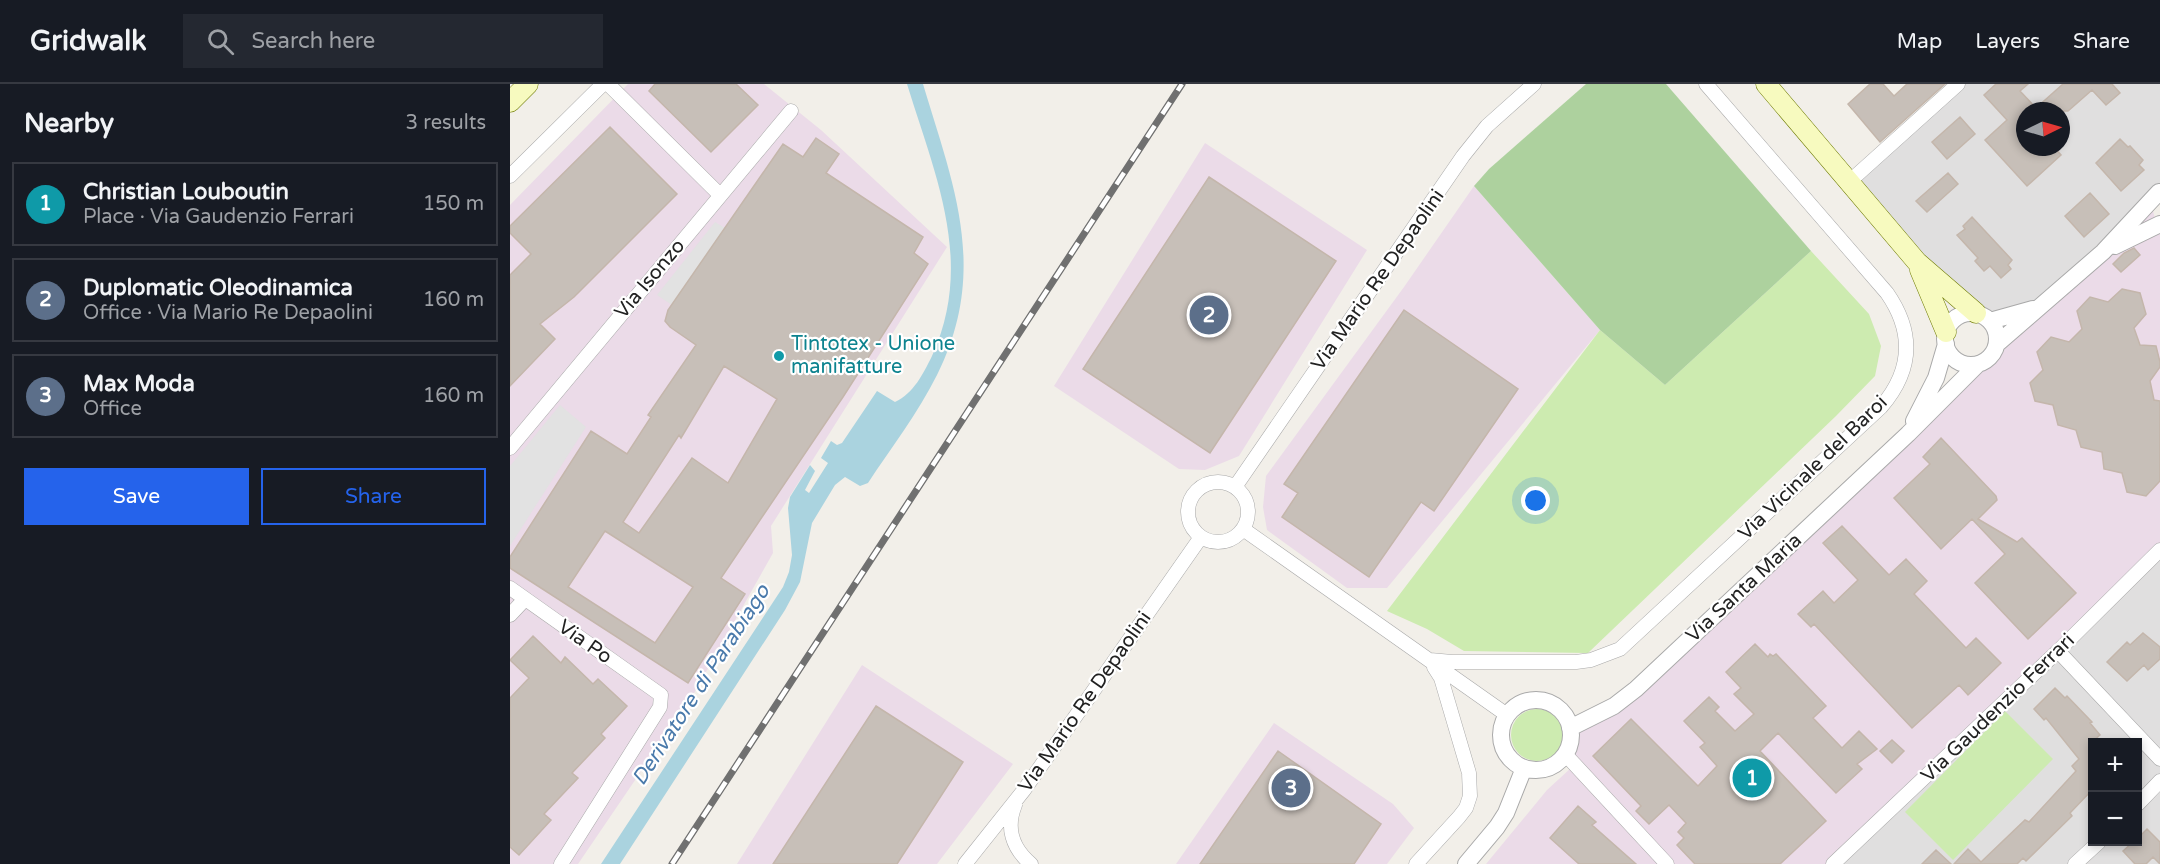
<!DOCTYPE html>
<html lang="en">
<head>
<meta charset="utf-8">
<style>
	:root { --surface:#171b24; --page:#242831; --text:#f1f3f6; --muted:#9ea1a6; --line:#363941; --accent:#2563eb }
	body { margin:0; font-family:"Varela Round",sans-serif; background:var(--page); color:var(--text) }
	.controls { position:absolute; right:18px; bottom:18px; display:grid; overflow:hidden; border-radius:0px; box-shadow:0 3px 9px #0003 }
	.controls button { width:54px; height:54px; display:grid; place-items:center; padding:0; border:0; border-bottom:2px solid var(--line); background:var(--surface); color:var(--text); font:30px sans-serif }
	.compass { position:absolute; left:1506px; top:18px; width:54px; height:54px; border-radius:50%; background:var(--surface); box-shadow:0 3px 9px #0003; rotate:85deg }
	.you { position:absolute; left:1026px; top:417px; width:21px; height:21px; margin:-15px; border:4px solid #fff; border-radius:50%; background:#1a73e8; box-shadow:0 0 0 9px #1a73e833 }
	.badge { display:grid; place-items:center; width:39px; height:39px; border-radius:50%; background:var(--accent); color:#fff; font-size:20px; font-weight:700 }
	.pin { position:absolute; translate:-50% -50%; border:3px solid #fff; box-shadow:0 2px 6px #0006 }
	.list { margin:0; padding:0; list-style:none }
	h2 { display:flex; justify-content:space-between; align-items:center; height:78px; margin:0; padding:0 24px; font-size:26px }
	h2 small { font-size:20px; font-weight:400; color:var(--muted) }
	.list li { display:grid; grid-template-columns:39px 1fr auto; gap:18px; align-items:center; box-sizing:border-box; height:84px; margin:0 12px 12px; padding:0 12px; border:2px solid var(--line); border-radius:0px }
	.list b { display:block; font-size:22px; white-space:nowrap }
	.list p { margin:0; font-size:20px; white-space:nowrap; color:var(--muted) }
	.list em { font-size:20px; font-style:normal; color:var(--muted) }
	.actions { display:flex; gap:12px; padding:18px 24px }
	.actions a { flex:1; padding:14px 0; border:2px solid var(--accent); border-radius:0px; text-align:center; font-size:21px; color:var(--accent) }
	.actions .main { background:var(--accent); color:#fff }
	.icon { flex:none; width:33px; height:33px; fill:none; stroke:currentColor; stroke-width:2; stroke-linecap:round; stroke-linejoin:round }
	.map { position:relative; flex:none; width:1650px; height:780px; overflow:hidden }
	header { display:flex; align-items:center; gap:36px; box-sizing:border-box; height:84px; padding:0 30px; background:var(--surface); border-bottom:2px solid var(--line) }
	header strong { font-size:28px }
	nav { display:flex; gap:33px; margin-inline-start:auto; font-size:21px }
	.search { width:420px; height:54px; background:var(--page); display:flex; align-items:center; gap:15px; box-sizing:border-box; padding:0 21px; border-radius:0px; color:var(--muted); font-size:22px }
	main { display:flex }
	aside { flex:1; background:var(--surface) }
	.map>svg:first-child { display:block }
</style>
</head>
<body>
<header>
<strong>Gridwalk</strong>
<div class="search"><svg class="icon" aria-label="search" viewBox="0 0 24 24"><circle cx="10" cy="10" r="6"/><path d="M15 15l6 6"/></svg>Search here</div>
<nav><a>Map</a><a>Layers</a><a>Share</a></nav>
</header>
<main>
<aside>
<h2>Nearby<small>3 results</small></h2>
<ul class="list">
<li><span class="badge" style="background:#0f9aa8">1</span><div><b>Christian Louboutin</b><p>Place · Via Gaudenzio Ferrari</p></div><em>150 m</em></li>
<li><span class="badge" style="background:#5c6f8a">2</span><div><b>Duplomatic Oleodinamica</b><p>Office · Via Mario Re Depaolini</p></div><em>160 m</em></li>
<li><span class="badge" style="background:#5c6f8a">3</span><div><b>Max Moda</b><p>Office</p></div><em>160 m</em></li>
</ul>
<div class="actions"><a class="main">Save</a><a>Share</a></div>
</aside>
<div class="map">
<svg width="1650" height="780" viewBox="0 0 1650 780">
	<rect width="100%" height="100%" fill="#f2efe9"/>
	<path fill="#e0dfdf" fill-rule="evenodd" d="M 1450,0 L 1650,0 L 1650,105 L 1532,221 L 1480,235 L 1467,228 L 1342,98 ZM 1515,27 L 1551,27 L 1551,63 L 1515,63 Z
		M 1650,464 L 1650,780 L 1324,780 ZM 1582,658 L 1628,658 L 1628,758 L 1582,758 Z"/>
	<path fill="#ebdbe8" d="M 118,0 L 254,0 L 311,46 L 437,163 L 261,442 L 263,469 L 183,611 L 68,780 L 0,780 L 0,121 Z
		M 695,59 L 857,166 L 729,372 L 695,386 L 669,385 L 544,302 Z
		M 964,102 L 1090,246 L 877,504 L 837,504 L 757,446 L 753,423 L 756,392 L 894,203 Z
		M 1642,124 L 1645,134 L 1650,140 L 1650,464 L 1321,780 L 1159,780 L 1057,670 L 1061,661 L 1062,646 L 1093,630 L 1467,282 L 1477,278 L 1484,269 L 1488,261 Z
		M 352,581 L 503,680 L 427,780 L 227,780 Z
		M 764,639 L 883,720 L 904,744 L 877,780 L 666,780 Z
		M 1061,684 L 1152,780 L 976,780 L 1037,706 Z"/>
	<path fill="#cdebb0" d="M 1301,167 L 1359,230 L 1371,262 L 1365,292 L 1326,332 L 1078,569 L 954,567 L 917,545 L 877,527 L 1090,246 L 1155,301 Z
		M1001 651a26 26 0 1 1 52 0a26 26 0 1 1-52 0Z
		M 1495,627 L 1543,675 L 1443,776 L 1395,728 Z"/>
	<path fill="#add19e" d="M 1076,0 L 1156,0 L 1301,167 L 1155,301 L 1090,246 L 964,102 L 979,85 Z"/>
	<path fill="#e2e2e2" d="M 205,138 L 215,144 L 162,221 L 147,211 Z
		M 50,321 L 76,343 L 0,462 L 0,382 Z"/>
	<path fill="#aad3df" d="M 397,0 L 413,0 C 444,103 479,186 427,291 C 408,329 381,364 358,399 L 350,402 L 335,393 L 325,401 L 302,439 L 290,498 L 275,526 L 110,780 L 91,780 L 273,503 L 279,488 L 282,471 L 278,424 L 280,413 L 300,381 L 305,387 L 295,406 L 299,409 L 318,379 L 311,374 L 321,357 L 327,361 L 332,359 L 367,307 L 385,318 C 404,309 413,290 422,272 C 465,178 425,91 397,0 Z"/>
	<path fill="#c7bfb8" stroke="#c4b6ab" stroke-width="1.5" fill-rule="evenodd" d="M 145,0 L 226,0 L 248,21 L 201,68 L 139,7 Z
		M 1360,0 L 1373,0 L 1384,12 L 1397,0 L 1435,0 L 1370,58 L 1338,20 Z
		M 1486,0 L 1518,0 L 1510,7 L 1526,24 L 1553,0 L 1602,0 L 1610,9 L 1596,21 L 1582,6 L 1558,27 L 1515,27 L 1515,63 L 1544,63 L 1551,71 L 1517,102 L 1475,56 L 1497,36 L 1474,11 Z
		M 1450,33 L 1465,50 L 1437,75 L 1422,58 Z
		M 100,43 L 167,110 L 64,213 L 30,240 L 45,255 L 0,302 L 0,191 L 21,170 L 0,149 L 0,142 Z
		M 306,54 L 329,70 L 316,89 L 413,153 L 404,169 L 418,180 L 333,313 L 211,494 L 235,510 L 178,599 L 0,484 L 0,473 L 81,347 L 117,370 L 141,333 L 138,331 L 186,261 L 160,243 L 155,237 L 158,226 L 273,60 L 293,73 ZM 214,282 L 267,315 L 218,399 L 182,374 L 129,449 L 113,438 L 169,351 L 171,354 ZM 95,447 L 183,503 L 145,559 L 58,503 Z
		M 1610,55 L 1618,63 L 1620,62 L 1633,76 L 1629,81 L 1634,86 L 1611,107 L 1586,79 Z
		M 1438,89 L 1448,100 L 1417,128 L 1406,117 Z
		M 699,93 L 826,177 L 700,369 L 573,285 Z
		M 1580,109 L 1599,130 L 1574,153 L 1555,132 Z
		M 1462,133 L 1502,176 L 1498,181 L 1501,185 L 1491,194 L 1480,182 L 1474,187 L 1465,177 L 1468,174 L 1447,151 L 1455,145 L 1453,142 Z
		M 1624,164 L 1630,171 L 1611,188 L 1603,180 L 1614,169 Z
		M 1612,205 L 1630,209 L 1636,230 L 1624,244 L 1630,261 L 1646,262 L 1650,278 L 1650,283 L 1640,297 L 1644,316 L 1650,317 L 1650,397 L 1636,412 L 1617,408 L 1612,389 L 1594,385 L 1592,368 L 1571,363 L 1566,346 L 1548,341 L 1543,321 L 1525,317 L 1520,299 L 1533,286 L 1527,268 L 1541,253 L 1559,258 L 1572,245 L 1567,227 L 1580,213 L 1598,218 Z
		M 894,226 L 1008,305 L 924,427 L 911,418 L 859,493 L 772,433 L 788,409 L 774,400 Z
		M 1431,354 L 1486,412 L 1487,416 L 1468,435 L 1507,458 L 1512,454 L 1566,509 L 1518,555 L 1465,499 L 1495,470 L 1462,435 L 1431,465 L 1384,414 L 1420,380 L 1413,373 Z
		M 1332,442 L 1379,491 L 1396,475 L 1417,497 L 1404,510 L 1456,564 L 1466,554 L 1491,579 L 1458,611 L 1449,601 L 1402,644 L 1304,540 L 1301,543 L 1288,530 L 1313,507 L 1324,519 L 1348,496 L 1313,459 Z
		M 1633,549 L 1650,563 L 1650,575 L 1638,586 L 1634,581 L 1617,597 L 1597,578 L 1617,558 L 1620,561 Z
		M 23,552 L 51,579 L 55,573 L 83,600 L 88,595 L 117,622 L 91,650 L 95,654 L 62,689 L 68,694 L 34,730 L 41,736 L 9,771 L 0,763 L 0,614 L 19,594 L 0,576 Z
		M 1245,560 L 1258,573 L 1260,570 L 1263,572 L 1266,570 L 1316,622 L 1303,634 L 1332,664 L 1349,647 L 1367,665 L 1347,680 L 1352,685 L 1326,709 L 1268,649 L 1250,667 L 1316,737 L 1270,780 L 1185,780 L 1167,761 L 1174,754 L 1168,748 L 1176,739 L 1159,721 L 1139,740 L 1126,727 L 1131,722 L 1083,672 L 1121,635 L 1188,702 L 1207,682 L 1190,663 L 1195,659 L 1174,637 L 1199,613 L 1209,623 L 1205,627 L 1225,647 L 1244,630 L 1224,610 L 1231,604 L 1216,588 Z
		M 1545,604 L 1555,614 L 1557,612 L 1582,638 L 1580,639 L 1590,651 L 1582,658 L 1582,706 L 1560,729 L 1562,732 L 1516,777 L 1513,774 L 1507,780 L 1444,780 L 1458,765 L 1471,778 L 1515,736 L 1519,738 L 1566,687 L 1562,682 L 1569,675 L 1536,634 L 1534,636 L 1524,625 Z
		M 366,622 L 453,678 L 387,780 L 263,780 Z
		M 1382,656 L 1394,667 L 1382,679 L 1370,667 Z
		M 768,667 L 871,740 L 844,780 L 690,780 Z
		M 1068,722 L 1086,738 L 1082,741 L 1126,780 L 1069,780 L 1040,754 Z
		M 1637,745 L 1650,758 L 1650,780 L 1643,773 L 1636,780 L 1625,780 L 1613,767 L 1623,758 L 1628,758 L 1628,754 Z
		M 1426,766 L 1441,780 L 1412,780 Z"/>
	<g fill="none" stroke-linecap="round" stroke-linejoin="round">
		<defs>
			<path id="minor" d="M 98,0 L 210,111
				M 0,92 L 93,0
				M 1339,98 L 1448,0
				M 0,364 L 281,27
				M678 428a30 30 0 1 1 60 0a30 30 0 1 1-60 0Z
				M 725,403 L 953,72 L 977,42 L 1024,0
				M 733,445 L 997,631
				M 0,504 L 151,611 L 150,623 L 51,780
				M 0,531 L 15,515
				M 1548,567 L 1650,675
				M 920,576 L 942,578 L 1066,578 L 1081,576 L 1110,565 L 1371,323 C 1403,286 1404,248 1377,209 L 1196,0
				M 1055,670 L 1157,780
				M 1628,720 L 1650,697
				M 505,721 C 496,743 502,764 521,780
				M 455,780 L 514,706 L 691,453
				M 906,780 L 949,733 L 956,724 L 960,712 L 959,689 L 931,594 L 924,583
				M 1323,780 L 1548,567 L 1650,466
				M 1565,780 L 1589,758"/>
			<path id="tertiary" d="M 1605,162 L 1650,140
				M1435 255a26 26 0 1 1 52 0a26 26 0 1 1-52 0Z
				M 1480,237 L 1523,225
				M 1487,260 L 1593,168 L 1649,108
				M 1404,337 L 1426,294 L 1436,260
				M991 651a35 35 0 1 1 70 0a35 35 0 1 1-70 0Z
				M 1060,644 L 1104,622 L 1126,605 L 1398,350 L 1467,281
				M 956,780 L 987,743 L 996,729 L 1014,684"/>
			<path id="secondary" d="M 1256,0 L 1407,178 L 1466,229
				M 0,18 L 18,0
				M 1410,186 L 1436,248"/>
		</defs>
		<use href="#minor" stroke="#a9a9a9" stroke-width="15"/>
		<use href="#tertiary" stroke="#a9a9a9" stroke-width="18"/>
		<use href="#secondary" stroke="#707d05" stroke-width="21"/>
		<use href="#minor" stroke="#fff" stroke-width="14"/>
		<use href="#tertiary" stroke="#fff" stroke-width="16"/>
		<use href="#secondary" stroke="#f7fabf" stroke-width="20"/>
		<defs>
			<path id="rail" d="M 162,780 L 672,0"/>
		</defs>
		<use href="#rail" stroke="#707070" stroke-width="7"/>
		<use href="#rail" stroke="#fff" stroke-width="4.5" stroke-dasharray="14" stroke-linecap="butt"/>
	</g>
	<circle fill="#0f9aa8" stroke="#fff" stroke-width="2" cx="269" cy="272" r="6"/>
	<g text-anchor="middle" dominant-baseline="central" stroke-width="4.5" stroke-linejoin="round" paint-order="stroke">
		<g font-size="20" fill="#222" stroke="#fff">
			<text transform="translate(140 195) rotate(-50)">Via Isonzo</text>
			<text transform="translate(868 196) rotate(-55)">Via Mario Re Depaolini</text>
			<text transform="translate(1303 384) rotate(-44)">Via Vicinale del Baroi</text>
			<text transform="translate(1234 504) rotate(-43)">Via Santa Maria</text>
			<text transform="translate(75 558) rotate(35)">Via Po</text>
			<text transform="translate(575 618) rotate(-55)">Via Mario Re Depaolini</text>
			<text transform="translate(1488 624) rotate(-44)">Via Gaudenzio Ferrari</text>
		</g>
		<g font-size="20" fill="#0d838f" stroke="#fff" text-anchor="start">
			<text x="281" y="260">Tintotex - Unione<tspan x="281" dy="23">manifatture</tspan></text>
		</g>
		<g font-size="21" font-style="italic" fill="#4a7aab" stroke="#fff">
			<text transform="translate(191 601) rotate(-57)">Derivatore di Parabiago</text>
		</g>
	</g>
</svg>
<div class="controls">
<button>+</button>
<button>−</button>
</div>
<svg class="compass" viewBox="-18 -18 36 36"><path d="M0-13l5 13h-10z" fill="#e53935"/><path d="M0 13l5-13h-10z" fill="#9ea1a6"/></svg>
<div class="you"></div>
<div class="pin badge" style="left:1242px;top:694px;background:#0f9aa8">1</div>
<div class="pin badge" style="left:699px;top:231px;background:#5c6f8a">2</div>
<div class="pin badge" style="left:781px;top:704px;background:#5c6f8a">3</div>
</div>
</main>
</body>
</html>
